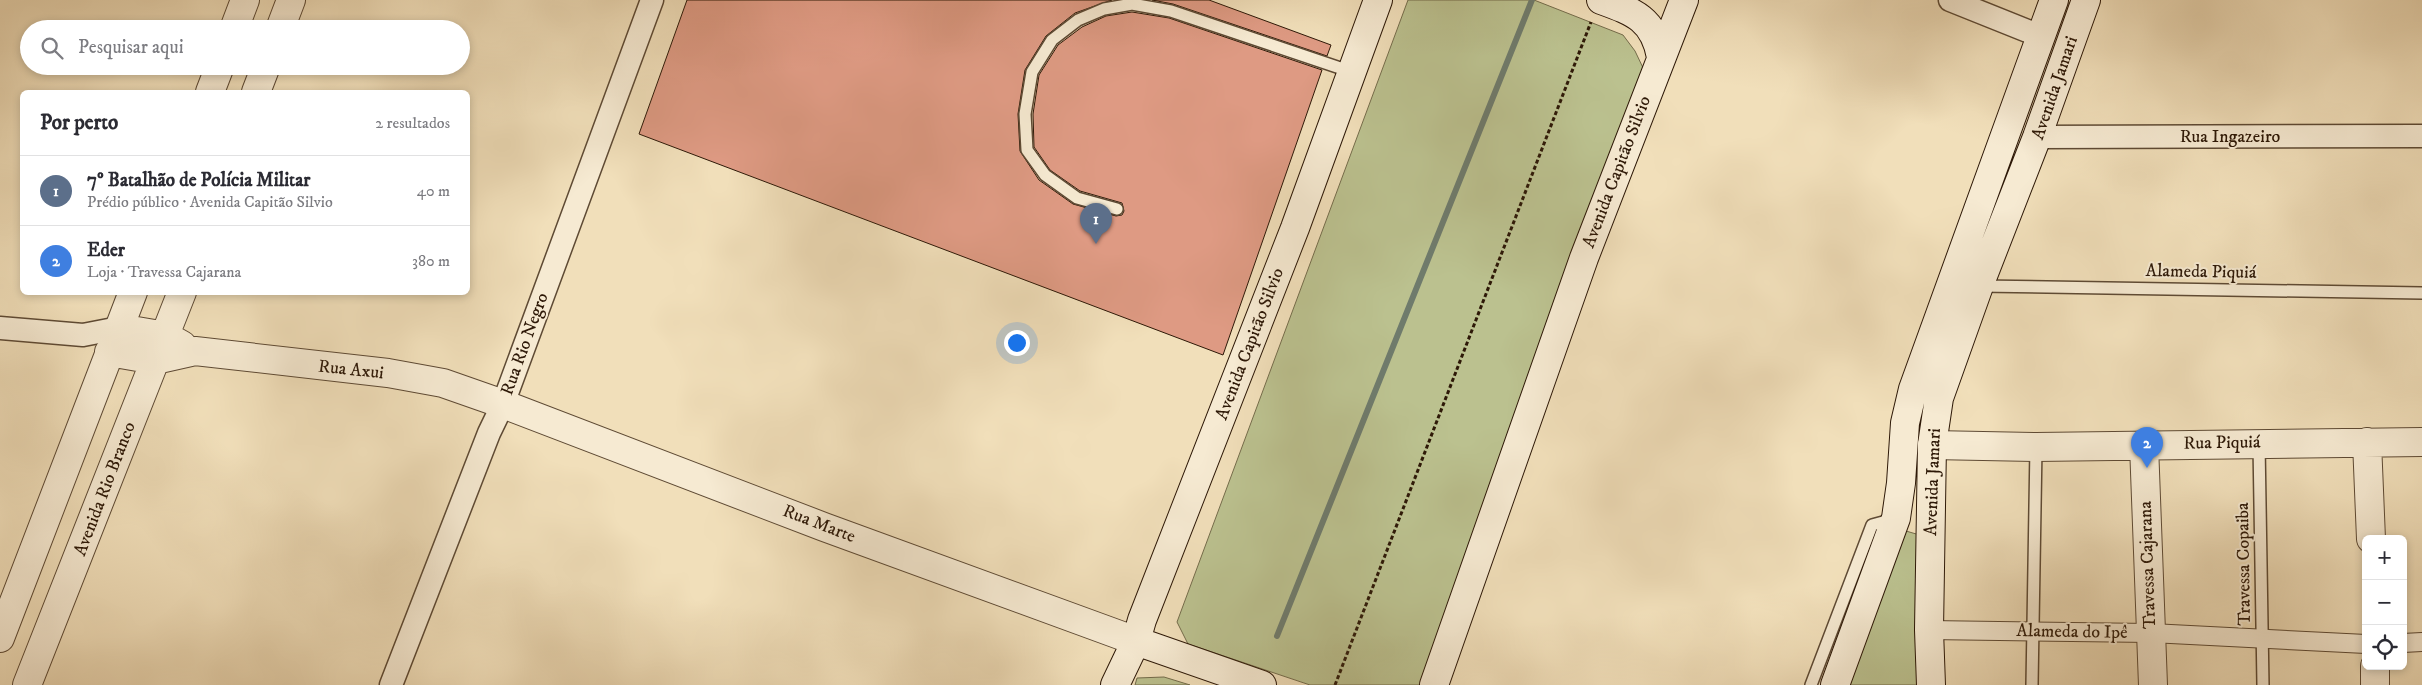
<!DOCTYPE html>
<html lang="pt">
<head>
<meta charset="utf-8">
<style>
	:root { --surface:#fff; --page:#f2f2f3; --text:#2b2b33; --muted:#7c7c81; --line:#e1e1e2; --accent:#db2777 }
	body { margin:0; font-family:"IM FELL DW Pica",serif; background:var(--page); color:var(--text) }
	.controls { position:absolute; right:15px; bottom:15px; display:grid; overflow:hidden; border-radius:8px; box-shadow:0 2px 8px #0003 }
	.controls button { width:45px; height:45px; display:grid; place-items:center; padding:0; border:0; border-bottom:1px solid var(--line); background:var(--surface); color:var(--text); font:25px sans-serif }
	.you { position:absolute; left:1016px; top:342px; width:18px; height:18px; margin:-12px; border:4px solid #fff; border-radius:50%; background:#1a73e8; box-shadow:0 0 0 8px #1a73e833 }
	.badge { display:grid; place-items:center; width:32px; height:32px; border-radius:50%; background:var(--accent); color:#fff; font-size:16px; font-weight:700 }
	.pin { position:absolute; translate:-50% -41px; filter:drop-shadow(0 1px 2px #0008) }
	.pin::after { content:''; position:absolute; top:26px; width:18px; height:15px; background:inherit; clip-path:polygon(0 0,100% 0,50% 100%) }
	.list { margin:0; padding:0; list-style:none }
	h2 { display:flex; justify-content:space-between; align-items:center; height:65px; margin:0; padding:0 20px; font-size:21px }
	h2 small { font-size:16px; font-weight:400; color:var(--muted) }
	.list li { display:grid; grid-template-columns:32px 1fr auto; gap:15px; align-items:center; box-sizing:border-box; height:70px; padding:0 20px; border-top:1px solid var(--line) }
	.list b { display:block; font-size:19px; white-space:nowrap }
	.list p { margin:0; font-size:16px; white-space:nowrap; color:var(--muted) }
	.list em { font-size:16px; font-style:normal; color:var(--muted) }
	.icon { flex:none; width:28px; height:28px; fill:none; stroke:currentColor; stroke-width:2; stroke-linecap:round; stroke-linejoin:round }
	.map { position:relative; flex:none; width:2422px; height:685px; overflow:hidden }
	.search { position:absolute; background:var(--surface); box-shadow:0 2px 8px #0003; left:20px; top:20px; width:450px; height:55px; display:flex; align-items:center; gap:12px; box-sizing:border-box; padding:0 18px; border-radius:28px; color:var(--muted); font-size:19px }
	.panel { position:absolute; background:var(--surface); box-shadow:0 2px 8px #0003; left:20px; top:90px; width:450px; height:205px; border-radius:8px }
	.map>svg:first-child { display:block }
</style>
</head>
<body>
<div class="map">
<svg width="2422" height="685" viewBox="0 0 2422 685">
	<rect width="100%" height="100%" fill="#f1dfba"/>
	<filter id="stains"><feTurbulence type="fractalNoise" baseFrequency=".004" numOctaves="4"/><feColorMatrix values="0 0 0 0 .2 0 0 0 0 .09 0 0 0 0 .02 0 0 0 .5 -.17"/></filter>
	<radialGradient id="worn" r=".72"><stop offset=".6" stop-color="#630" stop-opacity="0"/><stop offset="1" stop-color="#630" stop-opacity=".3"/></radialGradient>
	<path fill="#bbc18f" stroke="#746c4b" d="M 1408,0 L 1534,0 L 1623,35 L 1635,51 L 1645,72 L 1422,685 L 1310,685 L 1188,644 L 1177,622 Z
		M 1906,531 L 1923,536 L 1919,685 L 1847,685 Z
		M 1164,677 L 1190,685 L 1135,685 L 1137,678 Z"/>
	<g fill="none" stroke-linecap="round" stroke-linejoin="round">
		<path stroke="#6f7b6c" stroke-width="6" d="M 1277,636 L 1532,0"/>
	</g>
	<path fill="#de9a83" stroke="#2d1807" d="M 687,0 L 1112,0 L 1075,13 L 1046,36 L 1025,70 L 1018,114 L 1020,151 L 1039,180 L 1073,204 L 1116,216 L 1122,215 L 1124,211 L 1122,203 L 1080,191 L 1050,170 L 1034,147 L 1033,114 L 1039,75 L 1058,45 L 1082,27 L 1106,16 L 1132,12 L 1169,18 L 1322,70 L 1223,355 L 639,134 Z
		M 1152,0 L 1209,0 L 1331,45 L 1327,56 L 1173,4 Z"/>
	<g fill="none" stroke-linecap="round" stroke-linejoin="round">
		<defs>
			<path id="service" d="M 1117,209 L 1077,198 L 1045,175 L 1027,150 L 1025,114 L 1032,72 L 1052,40 L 1078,20 L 1104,9 L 1132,4 L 1171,11 L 1352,72
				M 1979,286 L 2422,293
				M 2259,444 L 2263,685
				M 1811,685 L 1872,525 L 1894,519
				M 2032,685 L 2036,447"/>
			<path id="pedestrian" d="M 1929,630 L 2151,633 L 2366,644
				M 2403,643 L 2422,642"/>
			<path id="minor" d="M 1950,0 L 2040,36
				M 2037,137 L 2422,136
				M 0,328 L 83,335 L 119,328
				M 391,685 L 489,433 L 503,404 L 652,0"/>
			<path id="tertiary" d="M 234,29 L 245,0
				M 280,29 L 291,0
				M 210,92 L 220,66
				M 256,92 L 266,66
				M 119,328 L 166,336 L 182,345
				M 109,352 L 155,360 L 195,351 L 388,373 L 443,383 L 503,404 L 824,527 L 1136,641
				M 2367,442 L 2371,539
				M 1932,445 L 2036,447 L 2422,442
				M 2144,445 L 2153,685
				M 0,638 L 133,292
				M 27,685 L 182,292
				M 2375,685 L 2375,666"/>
			<path id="secondary" d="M 1601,0 C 1634,12 1654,19 1661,57
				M 1136,641 L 1262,685
				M 1115,685 L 1136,641 L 1142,620 L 1295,228 L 1378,0
				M 1434,685 L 1584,258 L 1684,0
				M 1835,685 L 1896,518 L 1901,483 L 1905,423 L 1913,389 L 2054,0
				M 1931,685 L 1929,630 L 1932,445 L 1939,398 L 1979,286 L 2037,137 L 2086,0"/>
		</defs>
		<use href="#service" stroke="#5e4a34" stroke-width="14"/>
		<use href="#pedestrian" stroke="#5e4a34" stroke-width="20"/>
		<use href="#minor" stroke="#5e4a34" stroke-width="25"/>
		<use href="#tertiary" stroke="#5e4a34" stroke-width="30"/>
		<use href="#secondary" stroke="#2d1807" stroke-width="30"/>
		<path stroke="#2d1807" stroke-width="3" stroke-dasharray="4 2.5" stroke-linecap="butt" d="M 1335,685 L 1591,22"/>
		<use href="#service" stroke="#f6ead2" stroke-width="11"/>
		<use href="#pedestrian" stroke="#f6ead2" stroke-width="18"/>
		<use href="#minor" stroke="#f6ead2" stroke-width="22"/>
		<use href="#tertiary" stroke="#f6ead2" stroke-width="28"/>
		<use href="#secondary" stroke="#f6ead2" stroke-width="28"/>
	</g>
	<g text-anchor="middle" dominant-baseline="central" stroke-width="4" stroke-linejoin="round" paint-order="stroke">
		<g font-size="18" fill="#2d1807" stroke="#f6ead2">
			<text transform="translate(2055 88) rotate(-71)">Avenida Jamari</text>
			<text x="2230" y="137">Rua Ingazeiro</text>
			<text transform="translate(1617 172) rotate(-69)">Avenida Capitão Silvio</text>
			<text transform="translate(2201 272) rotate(1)">Alameda Piquiá</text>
			<text transform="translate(525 344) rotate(-70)">Rua Rio Negro</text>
			<text transform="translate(1250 344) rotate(-69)">Avenida Capitão Silvio</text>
			<text transform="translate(351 370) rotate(6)">Rua Axui</text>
			<text transform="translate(2222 443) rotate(-1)">Rua Piquiá</text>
			<text transform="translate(1933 482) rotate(-88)">Avenida Jamari</text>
			<text transform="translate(105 489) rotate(-69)">Avenida Rio Branco</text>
			<text transform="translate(819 524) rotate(21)">Rua Marte</text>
			<text transform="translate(2244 564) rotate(-91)">Travessa Copaiba</text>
			<text transform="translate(2148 565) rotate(-92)">Travessa Cajarana</text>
			<text transform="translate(2072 632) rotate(1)">Alameda do Ipê</text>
		</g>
	</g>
	<rect width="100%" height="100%" filter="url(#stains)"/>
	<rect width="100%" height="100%" fill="url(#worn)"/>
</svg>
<div class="controls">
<button>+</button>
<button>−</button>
<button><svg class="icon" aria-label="locate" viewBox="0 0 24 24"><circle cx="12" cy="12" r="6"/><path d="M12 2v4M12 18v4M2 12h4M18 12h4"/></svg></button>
</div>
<div class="you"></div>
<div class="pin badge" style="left:1096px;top:244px;background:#5c6f8a">1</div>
<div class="pin badge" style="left:2147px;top:468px;background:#3f7fe0">2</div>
<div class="search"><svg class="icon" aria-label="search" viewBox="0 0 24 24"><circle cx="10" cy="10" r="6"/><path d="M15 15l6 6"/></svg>Pesquisar aqui</div>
<section class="panel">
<h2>Por perto<small>2 resultados</small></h2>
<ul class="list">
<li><span class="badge" style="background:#5c6f8a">1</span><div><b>7º Batalhão de Polícia Militar</b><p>Prédio público · Avenida Capitão Silvio</p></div><em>40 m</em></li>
<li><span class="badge" style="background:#3f7fe0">2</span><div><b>Eder</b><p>Loja · Travessa Cajarana</p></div><em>380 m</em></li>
</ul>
</section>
</div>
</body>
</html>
